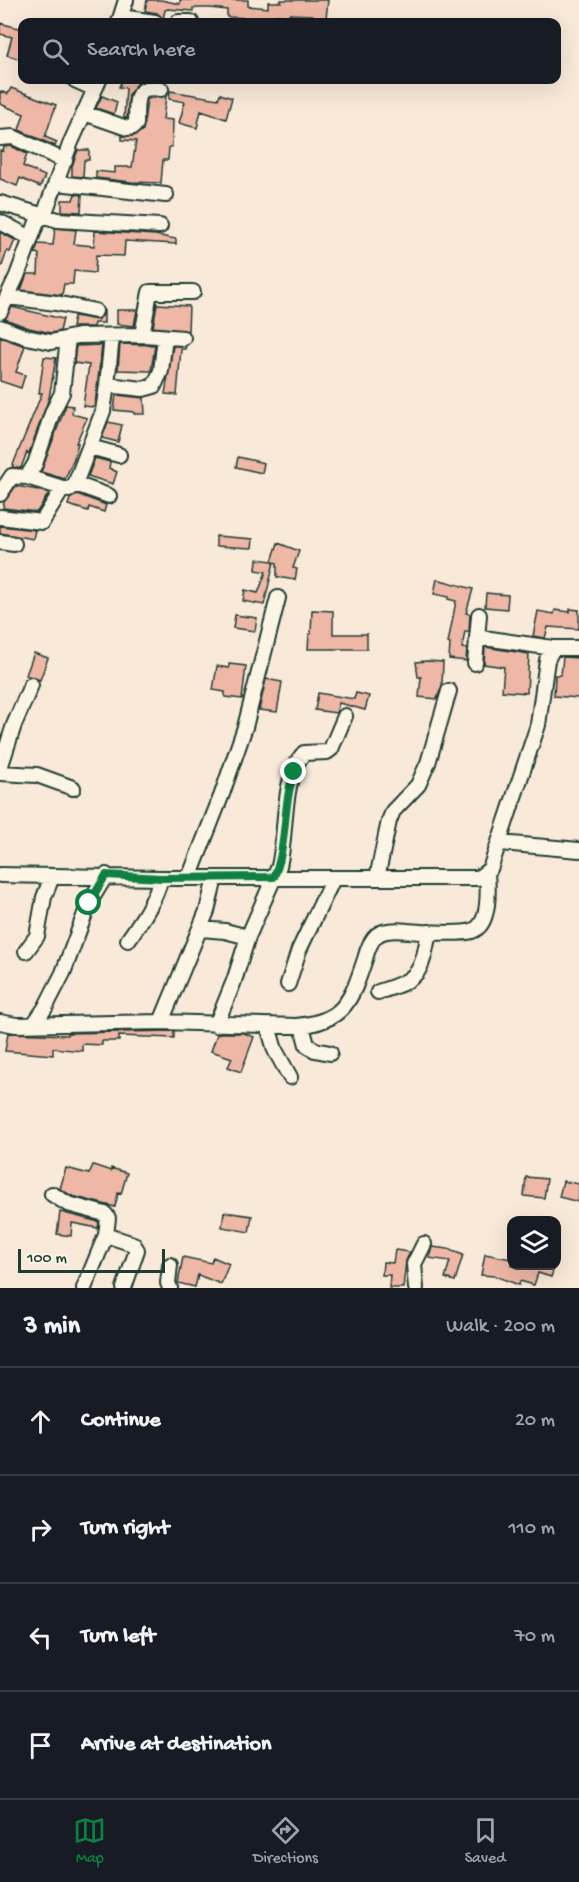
<!DOCTYPE html>
<html lang="en">
<head>
<meta charset="utf-8">
<style>
	:root { --surface:#171b24; --page:#242831; --text:#f1f3f6; --muted:#9ea1a6; --line:#363941; --accent:#0b8043 }
	body { margin:0; font-family:"Gochi Hand",sans-serif; background:var(--page); color:var(--text) }
	.controls { position:absolute; right:18px; bottom:18px; display:grid; overflow:hidden; border-radius:12px; box-shadow:0 6px 24px #0002 }
	.controls button { width:54px; height:54px; display:grid; place-items:center; padding:0; border:0; border-bottom:2px solid var(--line); background:var(--surface); color:var(--text); font:30px sans-serif }
	.scale { position:absolute; left:18px; bottom:15px; width:147px; box-sizing:border-box; padding-left:6px; border:3px solid #1f3d34; border-top:0; font-size:16px; line-height:21px; white-space:nowrap; color:#1f3d34; -webkit-text-stroke:4px #fcf5e5; paint-order:stroke }
	.stop { position:absolute; width:18px; height:18px; margin:-14px; border:4px solid #0b8043; border-radius:50%; background:#fff }
	.stop.end { background:#0b8043; border-color:#fff; box-shadow:0 2px 6px #0008 }
	.list { margin:0; padding:0; list-style:none }
	h2 { display:flex; justify-content:space-between; align-items:center; height:78px; margin:0; padding:0 24px; font-size:26px }
	h2 small { font-size:20px; font-weight:400; color:var(--muted) }
	.list li { display:grid; grid-template-columns:39px 1fr auto; gap:18px; align-items:center; box-sizing:border-box; height:108px; padding:0 24px; border-top:2px solid var(--line) }
	.list b { display:block; font-size:22px; white-space:nowrap }
	.list em { font-size:20px; font-style:normal; color:var(--muted) }
	.icon { flex:none; width:33px; height:33px; fill:none; stroke:currentColor; stroke-width:2; stroke-linecap:round; stroke-linejoin:round }
	.map { position:relative; flex:none; width:579px; height:1288px; overflow:hidden }
	.search { position:absolute; background:var(--surface); box-shadow:0 6px 24px #0002; left:18px; right:18px; top:18px; height:66px; display:flex; align-items:center; gap:15px; box-sizing:border-box; padding:0 21px; border-radius:12px; color:var(--muted); font-size:22px }
	.sheet { height:510px; background:var(--surface) }
	nav { display:flex; justify-content:space-around; align-items:center; box-sizing:border-box; height:84px; border-top:2px solid var(--line); background:var(--surface); font-size:16px; color:var(--muted) }
	nav a { display:grid; justify-items:center; gap:3px }
	nav .on { color:var(--accent) }
	.map>svg:first-child { display:block }
</style>
</head>
<body>
<div class="map">
<svg width="579" height="1288" viewBox="0 0 579 1288">
	<rect width="100%" height="100%" fill="#f9e9d8"/>
	<filter id="ink" filterUnits="userSpaceOnUse"><feTurbulence type="fractalNoise" baseFrequency=".0167" numOctaves="2"/><feDisplacementMap in="SourceGraphic" scale="12" xChannelSelector="R" yChannelSelector="G"/><feConvolveMatrix kernelMatrix="1 2 1 2 8 2 1 2 1" color-interpolation-filters="sRGB"/></filter>
	<g filter="url(#ink)">
		<path fill="#efb7a5" stroke="#1f3d34" stroke-width="1.5" d="M 147,0 L 161,0 L 180,4 L 180,0 L 248,0 L 248,6 L 268,8 L 268,2 L 281,2 L 281,0 L 328,0 L 326,19 L 313,18 L 313,15 L 289,14 L 289,16 L 277,15 L 277,19 L 227,17 L 227,10 L 210,8 L 193,8 L 193,11 L 168,9 L 165,10 L 163,19 L 157,13 L 145,11 Z
			M 0,23 L 22,29 L 22,60 L 7,55 L 12,37 L 0,34 Z
			M 122,80 L 140,80 L 129,94 L 127,119 L 124,117 L 126,88 L 119,87 Z
			M 11,88 L 56,105 L 45,137 L 57,142 L 55,146 L 19,130 L 24,114 L 0,104 L 0,91 L 8,94 Z
			M 170,91 L 218,99 L 220,94 L 232,98 L 226,119 L 201,111 L 197,128 L 179,123 L 185,102 L 169,99 Z
			M 102,96 L 117,102 L 114,114 L 96,108 Z
			M 166,96 L 163,119 L 173,120 L 172,147 L 169,147 L 168,160 L 163,160 L 161,183 L 131,182 L 96,178 L 96,171 L 115,173 L 115,167 L 132,167 L 136,141 L 122,140 L 122,136 L 134,136 L 143,130 L 147,99 Z
			M 11,146 L 27,154 L 23,166 L 45,176 L 40,187 L 20,178 L 17,186 L 0,179 L 0,150 L 3,151 L 4,147 Z
			M 78,150 L 89,150 L 89,160 L 84,160 L 83,177 L 72,176 L 72,166 Z
			M 75,194 L 82,195 L 81,212 L 62,211 L 62,200 L 73,200 Z
			M 55,228 L 76,230 L 74,244 L 94,246 L 95,231 L 155,235 L 176,239 L 176,244 L 125,241 L 124,256 L 96,255 L 95,273 L 74,271 L 73,284 L 64,284 L 62,295 L 21,290 L 27,274 L 38,274 L 39,254 L 35,253 L 38,244 L 53,245 Z
			M 0,232 L 15,240 L 10,252 L 7,251 L 2,266 L 0,265 Z
			M 157,304 L 189,306 L 188,331 L 153,327 Z
			M 12,307 L 63,319 L 60,331 L 51,333 L 29,328 L 5,319 Z
			M 104,310 L 104,323 L 94,323 L 93,327 L 72,327 L 74,316 L 97,320 L 102,316 Z
			M 117,310 L 137,310 L 134,326 L 117,324 Z
			M 0,337 L 25,346 L 16,372 L 25,375 L 21,388 L 0,381 Z
			M 120,344 L 155,345 L 151,371 L 118,370 Z
			M 102,345 L 95,405 L 94,407 L 83,406 L 89,365 L 74,363 L 76,346 Z
			M 173,346 L 186,346 L 185,349 L 181,349 L 177,395 L 165,394 Z
			M 44,357 L 56,358 L 49,398 L 29,453 L 27,452 L 21,468 L 12,467 L 42,393 L 39,393 Z
			M 116,395 L 144,398 L 145,414 L 134,414 L 134,412 L 114,410 Z
			M 66,405 L 73,406 L 72,414 L 87,418 L 76,443 L 78,443 L 74,458 L 65,479 L 41,472 Z
			M 108,422 L 122,425 L 118,442 L 102,438 Z
			M 238,457 L 264,463 L 262,473 L 236,467 Z
			M 95,458 L 110,462 L 109,468 L 117,472 L 113,484 L 88,476 Z
			M 16,486 L 38,490 L 49,493 L 37,512 L 3,508 L 4,502 Z
			M 77,494 L 106,505 L 104,512 L 89,507 L 88,511 L 68,505 L 70,499 Z
			M 0,526 L 35,530 L 33,539 L 0,533 Z
			M 216,536 L 253,539 L 252,548 L 216,546 Z
			M 278,543 L 299,551 L 293,568 L 297,569 L 295,580 L 277,577 L 277,563 L 274,562 L 264,605 L 243,601 L 245,590 L 258,593 L 266,572 L 256,570 L 257,559 L 272,561 Z
			M 437,579 L 473,589 L 466,613 L 470,614 L 469,632 L 465,631 L 462,648 L 467,649 L 466,661 L 449,659 L 450,644 L 448,643 L 456,601 L 448,599 L 449,597 L 434,594 Z
			M 486,593 L 508,595 L 507,609 L 485,607 Z
			M 570,609 L 579,610 L 579,629 L 548,627 L 545,638 L 533,636 L 538,611 L 554,614 L 555,610 L 570,612 Z
			M 312,610 L 333,611 L 333,634 L 367,634 L 367,649 L 308,649 L 309,634 L 311,634 Z
			M 235,615 L 257,618 L 255,631 L 233,628 Z
			M 485,647 L 529,654 L 527,693 L 502,691 L 504,667 L 484,664 Z
			M 34,653 L 48,658 L 40,680 L 26,675 Z
			M 563,657 L 579,658 L 579,698 L 554,696 L 555,675 L 561,675 Z
			M 427,661 L 443,662 L 442,685 L 437,699 L 419,697 L 421,677 L 418,677 L 416,662 Z
			M 229,664 L 246,666 L 242,699 L 225,697 L 225,692 L 213,690 L 217,666 L 229,668 Z
			M 266,679 L 282,682 L 277,712 L 259,710 Z
			M 318,693 L 354,699 L 356,693 L 369,696 L 365,710 L 339,703 L 336,713 L 315,710 Z
			M 174,1031 L 174,1038 L 119,1036 L 119,1041 L 102,1041 L 102,1045 L 82,1044 L 82,1051 L 53,1048 L 53,1055 L 5,1051 L 8,1033 L 68,1035 L 68,1033 Z
			M 220,1033 L 244,1033 L 254,1037 L 241,1072 L 228,1067 L 232,1058 L 211,1051 L 217,1034 Z
			M 93,1165 L 111,1171 L 111,1168 L 127,1173 L 121,1194 L 118,1193 L 115,1207 L 72,1196 L 60,1189 L 66,1168 L 89,1174 Z
			M 526,1177 L 547,1179 L 544,1198 L 524,1196 Z
			M 563,1181 L 579,1184 L 579,1202 L 559,1197 Z
			M 60,1212 L 99,1222 L 98,1228 L 72,1223 L 71,1236 L 57,1234 Z
			M 224,1212 L 252,1216 L 249,1232 L 222,1227 Z
			M 432,1247 L 448,1249 L 463,1255 L 455,1281 L 445,1278 L 450,1261 L 429,1258 Z
			M 395,1250 L 410,1252 L 406,1261 L 403,1288 L 389,1288 L 390,1275 L 382,1275 L 383,1262 L 393,1263 Z
			M 485,1254 L 512,1259 L 512,1266 L 547,1266 L 554,1268 L 551,1277 L 538,1273 L 534,1285 L 520,1281 L 519,1285 L 495,1276 L 481,1275 Z
			M 183,1257 L 211,1263 L 213,1257 L 229,1264 L 221,1284 L 198,1275 L 195,1287 L 178,1283 Z"/>
		<g fill="none" stroke-linecap="round" stroke-linejoin="round">
			<defs>
				<path id="minor" d="M 121,17 L 155,22
					M 119,22 L 126,0
					M 178,22 L 191,22
					M 75,80 L 95,89
					M 84,113 L 127,128 L 133,127 L 136,124 C 137,102 132,84 161,89
					M 0,138 L 13,137 L 65,161
					M 57,183 L 166,195
					M 0,203 L 58,220 L 160,226
					M 0,222 L 31,238
					M 8,297 L 56,303 L 95,311
					M 0,312 L 17,276 L 37,222 L 44,215 L 71,142 L 99,80
					M 0,327 L 26,337 L 51,342 L 78,336 L 145,335 L 183,338
					M 142,335 L 150,292 L 193,292
					M 107,385 L 143,389 L 154,386 L 161,371 L 165,337
					M 90,447 L 119,455
					M 27,477 L 69,490 L 75,484 L 103,411 L 107,385 L 112,336
					M 75,484 L 109,496
					M 0,494 L 12,476 L 27,477 L 35,464 L 53,411 L 62,393 L 68,338
					M 0,517 L 42,522 L 63,488
					M 0,542 L 14,544
					M 477,637 L 553,648 L 579,648
					M 475,663 L 479,615
					M 0,768 L 14,725 L 31,685
					M 0,773 L 37,775 L 73,788
					M 500,843 L 579,850
					M 0,875 L 161,878 L 478,878 L 490,869 L 538,725 L 547,660 L 553,648
					M 189,878 L 222,794 L 245,727 L 278,598
					M 377,878 L 389,821 L 393,811 L 418,785 L 428,763 L 449,691
					M 201,929 L 225,931 L 248,937
					M 128,940 C 142,920 155,901 161,878
					M 26,951 L 37,936 L 44,897 L 52,877
					M 288,984 L 299,950 L 333,879
					M 378,992 C 420,979 421,974 429,932
					M 0,1022 L 16,1025 L 161,1022 L 296,1026 C 344,1022 351,1001 365,959 C 367,951 370,941 377,935 C 385,929 399,930 408,931 C 424,932 458,935 472,931 C 491,925 488,887 487,872
					M 161,1022 L 207,911 L 215,878
					M 34,1024 L 45,1008 L 63,973 L 89,903 L 106,875
					M 216,1025 L 234,981 L 248,937 L 279,866 C 287,834 281,778 304,753 L 327,752 L 331,749 L 345,716
					M 268,1026 L 275,1050 L 290,1077
					M 302,1026 L 307,1045 L 315,1050 L 330,1053
					M 52,1194 L 68,1204 L 105,1214 L 108,1218 L 106,1235 L 84,1288
					M 106,1235 L 133,1244 L 137,1250 L 124,1288
					M 170,1288 L 168,1283 L 170,1265
					M 416,1288 L 414,1264 L 424,1244"/>
			</defs>
			<use href="#minor" stroke="#1f3d34" stroke-width="18"/>
			<use href="#minor" stroke="#fcf5e5" stroke-width="14"/>
		</g>
	</g>
	<g fill="none" stroke-linecap="round" stroke-linejoin="round" filter="url(#ink)">
		<path stroke="#0b8043" stroke-width="8" d="M 89,903 L 106,875 L 161,878 L 274,877 C 288,844 282,806 294,772"/>
	</g>
</svg>
<div class="controls">
<button><svg class="icon" aria-label="layers" viewBox="0 0 24 24"><path d="M12 4l9 5-9 5-9-5zM3 14l9 5 9-5"/></svg></button>
</div>
<div class="scale">100 m</div>
<div class="stop" style="left:89px;top:903px"></div>
<div class="stop end" style="left:294px;top:772px"></div>
<div class="search"><svg class="icon" aria-label="search" viewBox="0 0 24 24"><circle cx="10" cy="10" r="6"/><path d="M15 15l6 6"/></svg>Search here</div>
</div>
<section class="sheet">
<h2>3 min<small>Walk · 200 m</small></h2>
<ul class="list">
<li><svg class="icon" aria-label="ahead" viewBox="0 0 24 24"><path d="M12 20V5M6 11l6-6 6 6"/></svg><div><b>Continue</b></div><em>20 m</em></li>
<li><svg class="icon" aria-label="right" viewBox="0 0 24 24"><path d="M7 20v-9h11M14 6l5 5-5 5"/></svg><div><b>Turn right</b></div><em>110 m</em></li>
<li><svg class="icon" aria-label="left" viewBox="0 0 24 24"><path d="M17 20v-9H6M10 6l-5 5 5 5"/></svg><div><b>Turn left</b></div><em>70 m</em></li>
<li><svg class="icon" aria-label="arrive" viewBox="0 0 24 24"><path d="M6 21V4h12l-3 4 3 4H6"/></svg><div><b>Arrive at destination</b></div></li>
</ul>
</section>
<nav>
<a class="on"><svg class="icon" aria-label="map" viewBox="0 0 24 24"><path d="M3 6l6-2 6 2 6-2v14l-6 2-6-2-6 2zM9 4v14M15 6v14"/></svg>Map</a>
<a><svg class="icon" aria-label="directions" viewBox="0 0 24 24"><path d="M12 3l9 9-9 9-9-9zM9 14v-3h6M13 9l2 2-2 2"/></svg>Directions</a>
<a><svg class="icon" aria-label="saved" viewBox="0 0 24 24"><path d="M7 4h10v16l-5-4-5 4z"/></svg>Saved</a>
</nav>
</body>
</html>
